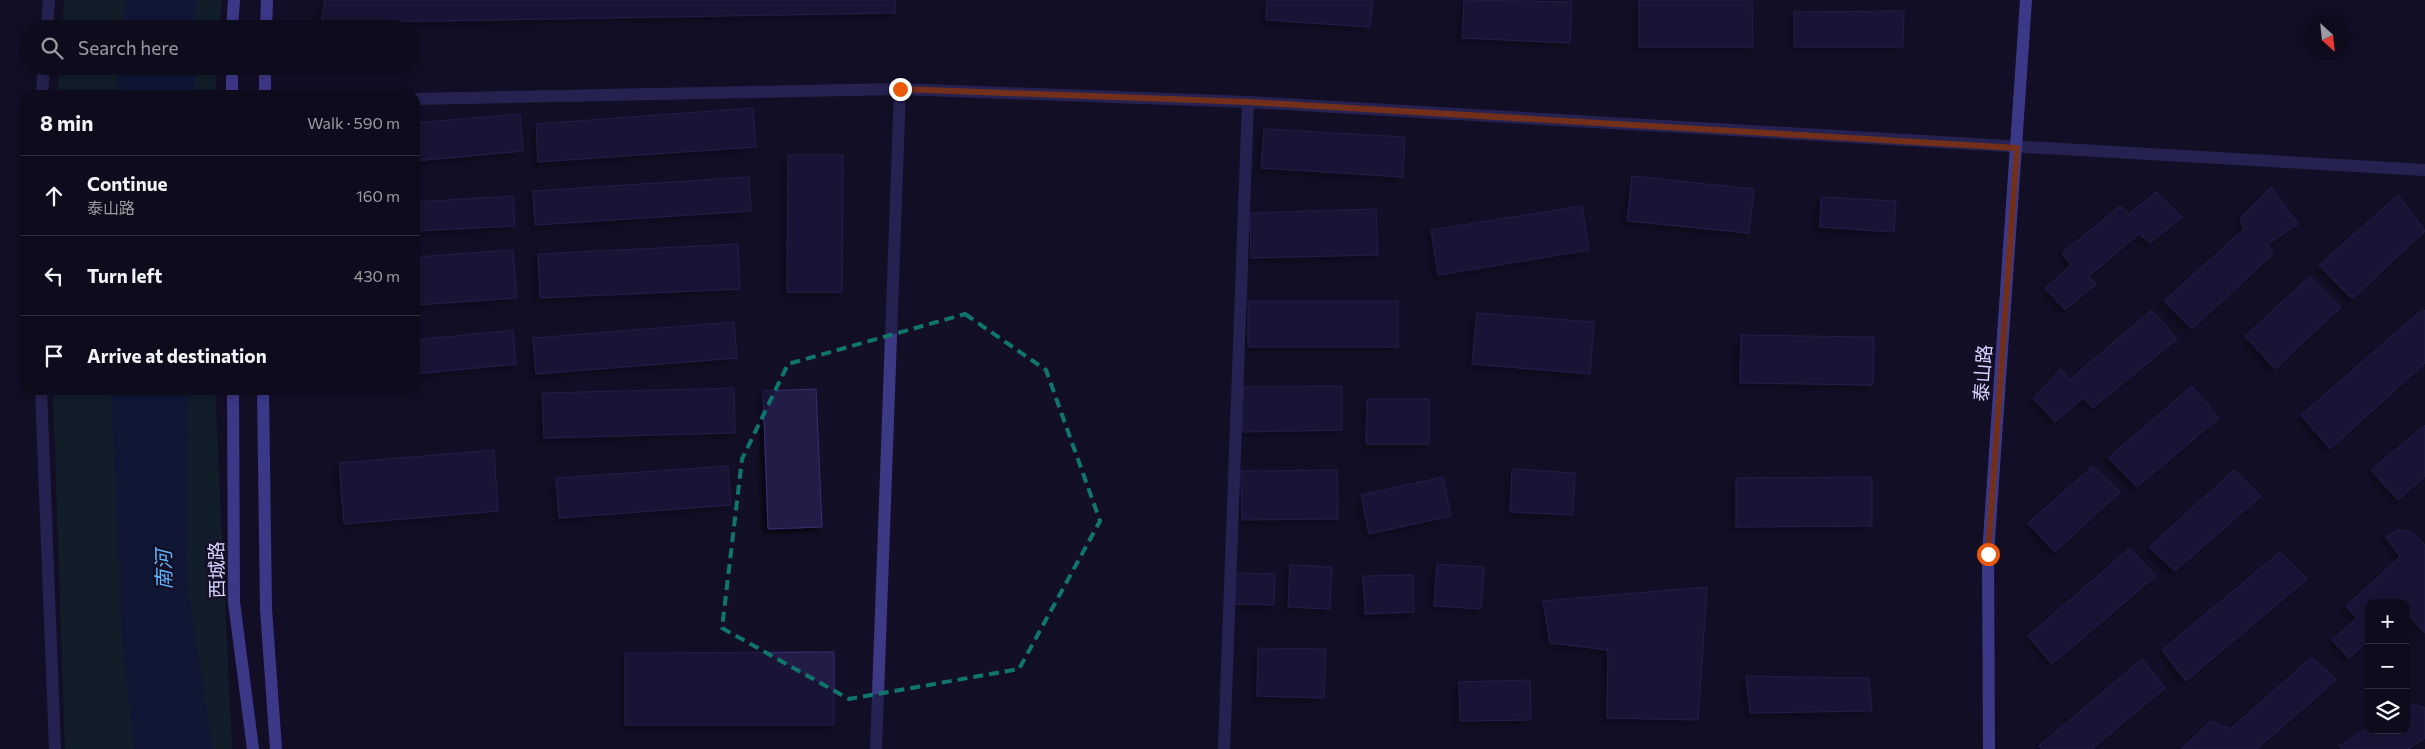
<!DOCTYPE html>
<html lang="en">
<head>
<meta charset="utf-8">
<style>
	:root { --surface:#0e0b1c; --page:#1c1929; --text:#f1f3f6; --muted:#9b9ba3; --line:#2e2b3b }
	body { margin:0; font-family:Commissioner,"Noto Sans SC",sans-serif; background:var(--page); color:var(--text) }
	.controls { position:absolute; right:15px; bottom:15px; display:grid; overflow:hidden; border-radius:10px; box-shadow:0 2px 8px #0003 }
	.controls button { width:45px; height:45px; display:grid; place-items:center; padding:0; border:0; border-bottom:1px solid var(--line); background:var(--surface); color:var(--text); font:25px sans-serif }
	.compass { position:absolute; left:2305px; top:15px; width:45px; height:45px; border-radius:50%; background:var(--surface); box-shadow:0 2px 8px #0003; rotate:153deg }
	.stop { position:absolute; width:15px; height:15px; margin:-11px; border:4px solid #ea580c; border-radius:50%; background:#fff }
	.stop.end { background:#ea580c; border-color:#fff; box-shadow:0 1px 5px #0008 }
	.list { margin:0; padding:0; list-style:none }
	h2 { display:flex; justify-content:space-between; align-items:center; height:65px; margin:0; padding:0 20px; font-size:21px }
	h2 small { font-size:16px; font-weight:400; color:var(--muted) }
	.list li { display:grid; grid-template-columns:32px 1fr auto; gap:15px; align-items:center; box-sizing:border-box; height:80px; padding:0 20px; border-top:1px solid var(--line) }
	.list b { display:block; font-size:19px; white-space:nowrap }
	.list p { margin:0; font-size:16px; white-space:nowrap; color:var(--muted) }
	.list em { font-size:16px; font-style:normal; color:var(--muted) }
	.icon { flex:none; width:28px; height:28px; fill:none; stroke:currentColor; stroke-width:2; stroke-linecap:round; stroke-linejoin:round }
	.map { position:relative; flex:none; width:2425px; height:749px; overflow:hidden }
	.search { position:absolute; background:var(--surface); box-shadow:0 2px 8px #0003; left:20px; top:20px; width:400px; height:55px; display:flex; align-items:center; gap:12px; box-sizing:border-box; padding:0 18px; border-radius:28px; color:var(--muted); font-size:19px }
	.panel { position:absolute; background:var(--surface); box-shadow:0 2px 8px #0003; left:20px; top:90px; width:400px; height:305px; border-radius:15px }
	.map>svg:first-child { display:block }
</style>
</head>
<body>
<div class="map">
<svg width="2425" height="749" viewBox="0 0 2425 749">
	<defs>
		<filter id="shadow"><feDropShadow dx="-4.5" dy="4.5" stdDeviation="2.5" flood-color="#0009"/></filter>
	</defs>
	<rect width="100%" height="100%" fill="#130f26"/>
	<path fill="#12302f" d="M 64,0 L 222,0 L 220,29 L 62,29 Z
		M 59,66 L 216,66 L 216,95 L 57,95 Z
		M 53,390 L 215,390 L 232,749 L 65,749 Z"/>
	<path fill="#0c2248" d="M 125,0 L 197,0 L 196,29 L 122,29 Z
		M 118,66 L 196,66 L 195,95 L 115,95 Z
		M 111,390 L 189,390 L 186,575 L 213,749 L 134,749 L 122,640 Z"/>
	<path fill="#241b47" stroke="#3b2d73" filter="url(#shadow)" d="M 325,0 L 896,0 L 895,13 L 321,23 Z
		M 1267,0 L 1373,0 L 1370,27 L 1266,20 Z
		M 1464,0 L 1572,2 L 1570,43 L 1462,38 Z
		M 1639,0 L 1752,0 L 1753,47 L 1639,47 Z
		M 1904,11 L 1903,47 L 1794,47 L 1794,12 Z
		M 753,108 L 756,147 L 538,162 L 536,124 Z
		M 520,114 L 523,151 L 415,161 L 415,123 Z
		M 1264,129 L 1405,137 L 1403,177 L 1261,168 Z
		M 788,155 L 843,155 L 842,292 L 787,292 Z
		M 1632,176 L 1754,189 L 1749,233 L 1627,221 Z
		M 749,177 L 751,211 L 535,225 L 533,191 Z
		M 2271,187 L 2298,224 L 2268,244 L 2273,254 L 2192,329 L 2164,301 L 2244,229 L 2240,218 Z
		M 2156,192 L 2182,217 L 2150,243 L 2139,234 L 2088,277 L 2096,284 L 2065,310 L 2045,288 L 2071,265 L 2062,253 L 2120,206 L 2129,214 Z
		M 2398,195 L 2425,231 L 2352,299 L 2319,265 Z
		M 513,196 L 515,226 L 415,231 L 415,202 Z
		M 1821,197 L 1896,201 L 1894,232 L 1820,227 Z
		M 1582,206 L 1589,250 L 1438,275 L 1431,230 Z
		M 1376,209 L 1378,255 L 1251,258 L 1250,213 Z
		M 738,244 L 740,289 L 540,298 L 538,254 Z
		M 513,250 L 517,298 L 415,305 L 415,257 Z
		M 2310,276 L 2341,307 L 2275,369 L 2245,336 Z
		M 1248,301 L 1398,301 L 1398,347 L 1248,347 Z
		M 2423,309 L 2425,311 L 2425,363 L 2330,449 L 2301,415 Z
		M 2152,310 L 2177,339 L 2093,408 L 2083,398 L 2055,422 L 2033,398 L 2061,369 L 2069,380 Z
		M 1477,313 L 1594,322 L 1590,374 L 1472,364 Z
		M 734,322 L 737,358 L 536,374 L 533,338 Z
		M 513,330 L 516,364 L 415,374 L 415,340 Z
		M 1741,335 L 1874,337 L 1873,385 L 1740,383 Z
		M 1342,386 L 1342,430 L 1243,432 L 1243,387 Z
		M 2192,386 L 2219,418 L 2137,487 L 2108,458 Z
		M 734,388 L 735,433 L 544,438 L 542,393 Z
		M 816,389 L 822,527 L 768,529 L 763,391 Z
		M 1367,399 L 1429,399 L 1429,444 L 1366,444 Z
		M 2425,425 L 2425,476 L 2398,500 L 2371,470 Z
		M 494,450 L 498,511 L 344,524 L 339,463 Z
		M 728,466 L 731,505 L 559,518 L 556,478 Z
		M 2093,466 L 2120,492 L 2055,552 L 2028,523 Z
		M 1512,469 L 1575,473 L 1573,515 L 1510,512 Z
		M 1337,470 L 1338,519 L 1242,520 L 1241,471 Z
		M 2234,470 L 2261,496 L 2175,571 L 2149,547 Z
		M 1443,477 L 1451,516 L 1369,534 L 1361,495 Z
		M 1872,477 L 1872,526 L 1736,527 L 1736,478 Z
		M 2397,530 L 2412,532 L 2425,545 L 2425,633 L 2406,613 L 2406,603 L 2369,603 L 2369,640 L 2349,658 L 2332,640 L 2357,618 L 2346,606 L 2400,557 L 2386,537 Z
		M 2130,548 L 2156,576 L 2052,664 L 2028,636 Z
		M 2280,552 L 2307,579 L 2186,681 L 2162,650 Z
		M 1437,564 L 1484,567 L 1481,609 L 1434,606 Z
		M 1290,565 L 1332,567 L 1330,609 L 1288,607 Z
		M 1235,573 L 1275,574 L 1274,605 L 1234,604 Z
		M 1413,575 L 1414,612 L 1365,614 L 1363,576 Z
		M 1707,587 L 1698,720 L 1607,718 L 1608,650 L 1550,643 L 1543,601 Z
		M 1258,648 L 1326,649 L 1324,698 L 1257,696 Z
		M 834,652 L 834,725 L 625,725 L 625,653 Z
		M 2312,657 L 2336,680 L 2257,749 L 2181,749 L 2211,721 L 2230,729 Z
		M 2142,659 L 2165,688 L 2092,749 L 2042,749 L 2039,746 Z
		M 1746,676 L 1869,678 L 1872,711 L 1750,713 Z
		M 1530,680 L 1531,720 L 1460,721 L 1459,682 Z
		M 2409,703 L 2425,708 L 2425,738 L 2408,749 L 2342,749 L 2339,746 L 2369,727 L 2369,730 L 2406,730 L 2406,704 Z"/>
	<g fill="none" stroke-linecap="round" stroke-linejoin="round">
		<path stroke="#3d3a85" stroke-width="12" d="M 47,29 L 49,0
			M 42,95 L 44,66
			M 415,99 L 900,89 L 1248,102 L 2425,170
			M 41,390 L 55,749
			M 876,749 L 900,89
			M 1224,749 L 1248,102"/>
		<path stroke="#6f6bff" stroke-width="12" d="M 232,29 L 234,0
			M 266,29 L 267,0
			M 232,66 L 232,95
			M 265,95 L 265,66
			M 233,390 L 234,602 L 253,749
			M 263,390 L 266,609 L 276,749
			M 1989,749 L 1988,554 L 2026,0"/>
	</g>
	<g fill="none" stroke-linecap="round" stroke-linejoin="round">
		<path stroke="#ea580c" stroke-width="6" d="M 900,89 L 1248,102 L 2017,148 L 1988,554"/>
	</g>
	<path d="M0 0H2425V749H0ZM 965,314 L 1046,370 L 1100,521 L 1019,669 L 849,699 L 722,628 L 742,459 L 788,364 Z" fill="#130f26" fill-opacity=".55" fill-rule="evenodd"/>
	<path fill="none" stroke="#0f766e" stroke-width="4" stroke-dasharray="10 6" stroke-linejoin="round" d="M 965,314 L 1046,370 L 1100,521 L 1019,669 L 849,699 L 722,628 L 742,459 L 788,364 Z"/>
	<g text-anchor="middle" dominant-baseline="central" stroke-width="5" stroke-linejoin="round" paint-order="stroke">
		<g font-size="19" fill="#d9d4ff" stroke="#130f26">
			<text transform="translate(1982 373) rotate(-86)">泰山路</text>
			<text transform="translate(216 570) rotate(-91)">西城路</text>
		</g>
		<g font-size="20" font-style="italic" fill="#62b6ff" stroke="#130f26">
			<text transform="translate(163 570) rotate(-91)">南河</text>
		</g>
	</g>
</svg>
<div class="controls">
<button>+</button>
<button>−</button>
<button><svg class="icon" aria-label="layers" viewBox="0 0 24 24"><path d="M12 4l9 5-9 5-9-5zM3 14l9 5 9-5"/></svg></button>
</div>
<svg class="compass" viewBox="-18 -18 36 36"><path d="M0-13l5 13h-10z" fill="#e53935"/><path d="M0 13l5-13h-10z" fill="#9b9ba3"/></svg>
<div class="stop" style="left:1988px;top:554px"></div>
<div class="stop end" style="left:900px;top:89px"></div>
<div class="search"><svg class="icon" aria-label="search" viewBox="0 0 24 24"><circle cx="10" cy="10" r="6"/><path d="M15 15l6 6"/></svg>Search here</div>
<section class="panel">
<h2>8 min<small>Walk · 590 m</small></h2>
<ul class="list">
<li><svg class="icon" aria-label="ahead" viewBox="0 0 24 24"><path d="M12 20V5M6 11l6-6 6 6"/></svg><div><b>Continue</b><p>泰山路</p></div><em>160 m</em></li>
<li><svg class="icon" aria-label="left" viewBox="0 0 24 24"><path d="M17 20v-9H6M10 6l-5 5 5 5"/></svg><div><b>Turn left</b></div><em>430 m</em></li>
<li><svg class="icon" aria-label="arrive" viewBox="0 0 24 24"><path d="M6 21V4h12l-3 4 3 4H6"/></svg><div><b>Arrive at destination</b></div></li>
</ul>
</section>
</div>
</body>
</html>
